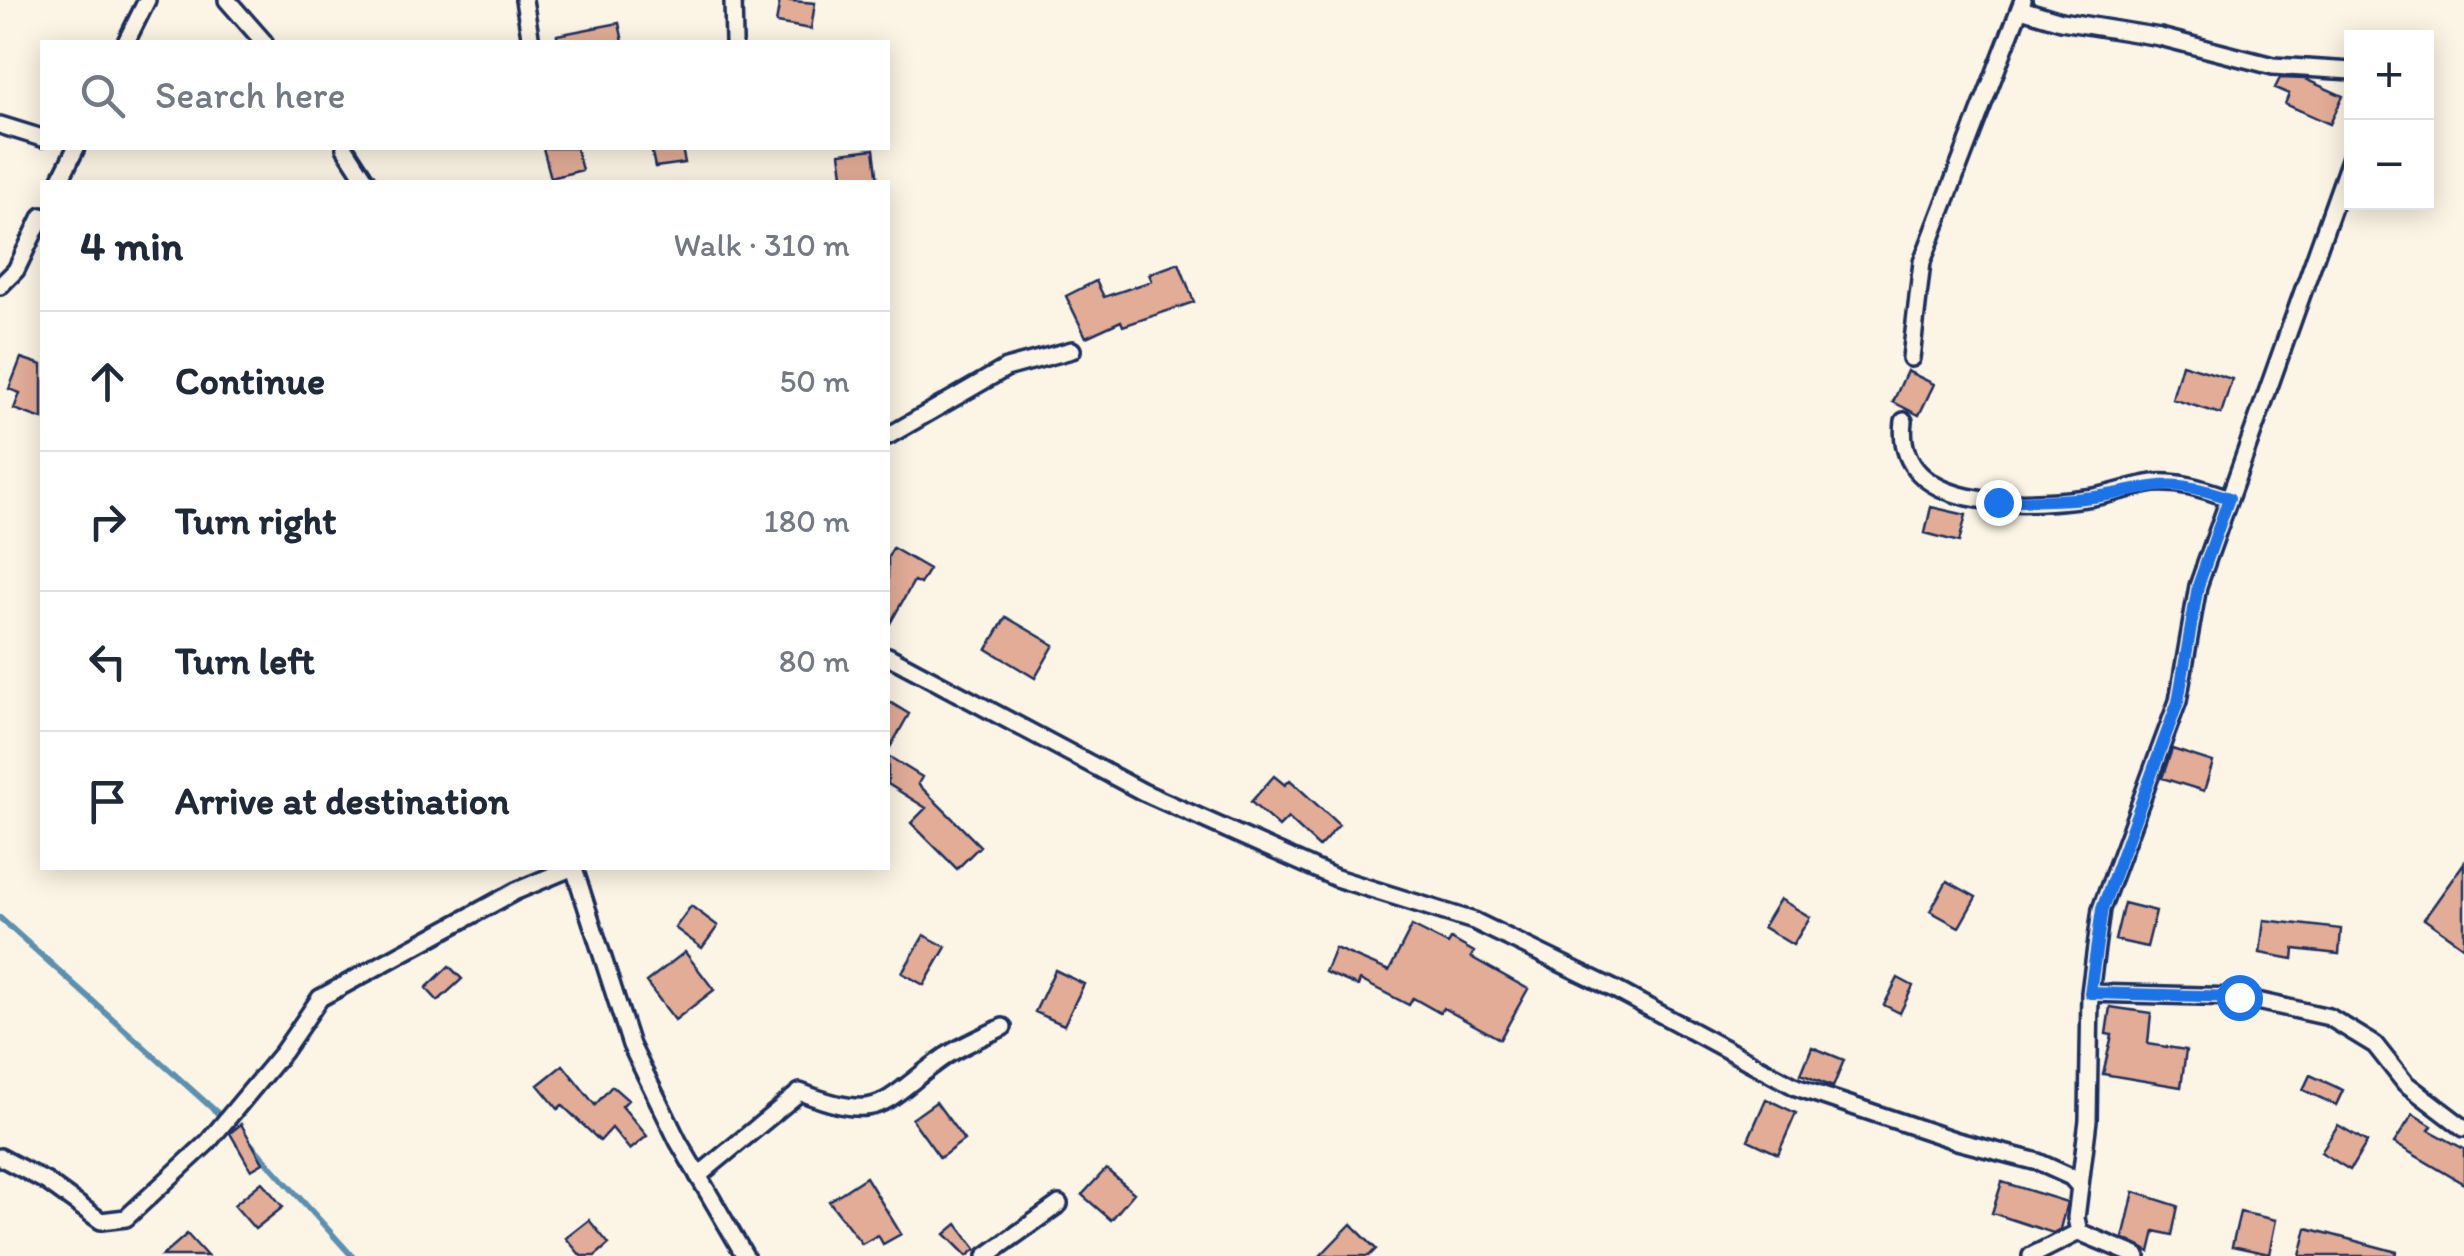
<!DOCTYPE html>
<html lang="en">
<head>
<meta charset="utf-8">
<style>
	:root { --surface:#fff; --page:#f2f2f3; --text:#1f2937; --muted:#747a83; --line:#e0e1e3 }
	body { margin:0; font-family:Itim,sans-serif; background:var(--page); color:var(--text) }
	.controls { position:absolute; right:30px; top:30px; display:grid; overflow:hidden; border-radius:0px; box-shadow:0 5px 25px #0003 }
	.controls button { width:90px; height:90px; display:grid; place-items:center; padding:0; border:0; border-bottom:2px solid var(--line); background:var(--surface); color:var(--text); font:50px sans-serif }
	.stop { position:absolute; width:30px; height:30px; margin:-22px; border:8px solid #1a73e8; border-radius:50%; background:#fff }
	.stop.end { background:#1a73e8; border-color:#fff; box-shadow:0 2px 10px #0008 }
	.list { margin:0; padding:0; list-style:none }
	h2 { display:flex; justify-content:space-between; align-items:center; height:130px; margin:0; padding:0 40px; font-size:42px }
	h2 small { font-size:32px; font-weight:400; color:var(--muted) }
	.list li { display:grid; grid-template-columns:65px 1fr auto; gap:30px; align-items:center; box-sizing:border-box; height:140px; padding:0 40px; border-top:2px solid var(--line) }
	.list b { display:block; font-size:38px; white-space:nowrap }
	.list em { font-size:32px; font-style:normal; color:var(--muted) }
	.icon { flex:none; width:55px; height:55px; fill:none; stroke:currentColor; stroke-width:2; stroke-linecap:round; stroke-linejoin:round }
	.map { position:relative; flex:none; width:2464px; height:1256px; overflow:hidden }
	.search { position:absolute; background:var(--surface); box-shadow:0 5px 25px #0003; left:40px; top:40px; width:850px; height:110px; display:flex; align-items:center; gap:25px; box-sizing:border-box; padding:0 35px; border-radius:0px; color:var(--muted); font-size:38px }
	.panel { position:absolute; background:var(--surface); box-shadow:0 5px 25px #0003; left:40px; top:180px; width:850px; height:690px; border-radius:0px }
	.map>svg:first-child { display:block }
</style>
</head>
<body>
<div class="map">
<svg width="2464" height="1256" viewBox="0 0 2464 1256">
	<rect width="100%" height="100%" fill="#fcf5e5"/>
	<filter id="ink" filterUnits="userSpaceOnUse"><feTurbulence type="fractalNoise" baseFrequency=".01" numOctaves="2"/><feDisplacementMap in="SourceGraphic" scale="20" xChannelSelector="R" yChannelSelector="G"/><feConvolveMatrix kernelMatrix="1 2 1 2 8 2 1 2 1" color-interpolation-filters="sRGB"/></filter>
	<g filter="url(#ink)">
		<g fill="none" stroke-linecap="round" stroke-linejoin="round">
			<path stroke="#5b90b0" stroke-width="6" d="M 0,918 L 241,1134
				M 250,1143 L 352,1256"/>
		</g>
		<path fill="#e2ac96" stroke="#1b2f5e" stroke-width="2.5" d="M 780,0 L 815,3 L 811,29 L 776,23 Z
			M 619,23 L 623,42 L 557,42 L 557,35 Z
			M 2280,78 L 2305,79 L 2343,96 L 2330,124 L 2285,104 L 2289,94 L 2275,88 Z
			M 543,148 L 576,148 L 582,170 L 551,178 Z
			M 651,148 L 682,148 L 685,163 L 655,167 Z
			M 874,149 L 878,182 L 844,182 L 840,153 Z
			M 1179,263 L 1194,302 L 1123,326 L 1121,321 L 1086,337 L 1066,296 L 1096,281 L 1104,297 L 1152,281 L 1149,274 Z
			M 21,358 L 42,365 L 42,419 L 14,409 L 20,393 L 9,389 Z
			M 2182,364 L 2232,379 L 2221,414 L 2172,399 Z
			M 1907,371 L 1934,384 L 1919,415 L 1893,402 Z
			M 1931,507 L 1966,515 L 1959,542 L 1925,533 Z
			M 893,548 L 929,569 L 920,584 L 914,581 L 888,627 L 888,557 Z
			M 1006,617 L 1054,645 L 1035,678 L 987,649 Z
			M 888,701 L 909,714 L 888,751 Z
			M 2172,749 L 2213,762 L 2204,791 L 2162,778 Z
			M 888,756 L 922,777 L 918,784 L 980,846 L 957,869 L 911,823 L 926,808 L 888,784 Z
			M 1274,776 L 1285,785 L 1290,780 L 1339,825 L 1319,847 L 1288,818 L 1279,827 L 1251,802 Z
			M 2464,863 L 2464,947 L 2424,919 Z
			M 1947,881 L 1976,897 L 1959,927 L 1930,911 Z
			M 1780,899 L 1810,917 L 1793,945 L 1763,927 Z
			M 2124,903 L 2156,911 L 2147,947 L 2115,940 Z
			M 691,906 L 718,926 L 702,948 L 675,928 Z
			M 2264,920 L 2341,929 L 2339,954 L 2294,949 L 2293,959 L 2260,953 Z
			M 1412,926 L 1448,944 L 1451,939 L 1474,952 L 1471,957 L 1528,989 L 1500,1039 L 1443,1008 L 1440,1013 L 1413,998 L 1409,1005 L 1360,980 L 1358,986 L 1325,972 L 1335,948 L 1389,971 Z
			M 924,935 L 946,947 L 924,985 L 902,973 Z
			M 685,952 L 714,990 L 675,1020 L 646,982 Z
			M 449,966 L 462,979 L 438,1001 L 426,988 Z
			M 1055,970 L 1084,984 L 1064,1025 L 1035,1012 Z
			M 1898,978 L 1913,986 L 1900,1013 L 1884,1005 Z
			M 2110,1007 L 2151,1013 L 2148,1044 L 2186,1050 L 2181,1087 L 2103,1074 L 2112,1035 L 2106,1034 Z
			M 1812,1047 L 1844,1060 L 1833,1087 L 1801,1074 Z
			M 563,1065 L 595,1105 L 612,1086 L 628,1100 L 622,1106 L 647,1136 L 630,1150 L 612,1128 L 600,1141 L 562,1105 L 558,1109 L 538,1085 Z
			M 2310,1075 L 2343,1090 L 2336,1105 L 2303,1090 Z
			M 1766,1099 L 1796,1113 L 1778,1154 L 1748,1140 Z
			M 936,1102 L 964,1140 L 940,1158 L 912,1119 Z
			M 2413,1114 L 2432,1126 L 2429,1130 L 2464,1149 L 2464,1184 L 2394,1143 Z
			M 241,1124 L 263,1163 L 251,1170 L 230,1133 Z
			M 2338,1125 L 2367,1142 L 2350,1170 L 2321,1152 Z
			M 1106,1169 L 1134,1193 L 1111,1220 L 1082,1195 Z
			M 866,1177 L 901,1234 L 883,1244 L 878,1235 L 862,1244 L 829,1201 Z
			M 262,1182 L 283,1207 L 255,1229 L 234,1205 Z
			M 2002,1182 L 2067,1202 L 2060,1229 L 2053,1233 L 1992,1213 Z
			M 2134,1192 L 2178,1206 L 2172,1235 L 2155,1231 L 2150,1252 L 2123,1238 Z
			M 2240,1212 L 2276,1220 L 2269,1254 L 2232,1246 Z
			M 589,1220 L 609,1244 L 595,1256 L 581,1256 L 566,1238 Z
			M 957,1224 L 976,1249 L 967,1256 L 945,1234 Z
			M 1351,1224 L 1376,1249 L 1369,1256 L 1320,1256 Z
			M 2307,1228 L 2397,1252 L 2396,1256 L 2300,1256 Z
			M 187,1234 L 207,1256 L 162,1256 Z"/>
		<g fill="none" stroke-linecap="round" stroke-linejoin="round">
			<defs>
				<path id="minor" d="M 227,0 L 264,42
					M 524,0 L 531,42
					M 733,0 L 734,42
					M 2021,9 L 2061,21 L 2160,37 L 2273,66 L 2352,71
					M 126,42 L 147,0
					M 0,125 L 42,138
					M 345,148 L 367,182
					M 59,182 L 76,148
					M 0,286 L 16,270 L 42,216
					M 1911,358 L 1922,262 L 2023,0
					M 1904,421 C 1893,513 2024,506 2086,498 C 2109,496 2131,486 2154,483 C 2181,481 2203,489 2229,498
					M 888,436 L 1006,368 L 1072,350
					M 888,656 L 1143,792 L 1336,878 L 1474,921 L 1616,990 L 1796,1087 L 1957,1141 L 2038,1162 L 2071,1177 L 2079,1186
					M 574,868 L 631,1045 L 678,1141 L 745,1256
					M 2090,993 L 2239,997 L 2329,1017 L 2375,1045 L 2405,1083 L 2464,1128
					M 0,1157 L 47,1182 L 101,1221 L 126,1218 L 208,1142 L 283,1052 L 320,998 L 516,891 L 571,868
					M 698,1176 L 800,1092 C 884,1125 881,1101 946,1056 C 963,1045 984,1036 1003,1027
					M 986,1256 L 1059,1204
					M 2031,1256 L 2079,1232
					M 2137,1256 L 2079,1232 L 2076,1218 L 2088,1120 L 2090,993 L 2101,909 L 2178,701 L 2198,586 L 2352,154"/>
			</defs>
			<use href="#minor" stroke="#1b2f5e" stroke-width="22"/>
			<use href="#minor" stroke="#fcf5e5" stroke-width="15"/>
		</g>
	</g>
	<g fill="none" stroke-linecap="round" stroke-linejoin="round" filter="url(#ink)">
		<path stroke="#1a73e8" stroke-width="12" d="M 1998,502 C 2027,500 2056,501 2084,498 C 2152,492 2156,473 2229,498 L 2198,586 L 2178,702 L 2102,909 L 2090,993 L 2239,997"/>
	</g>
</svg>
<div class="controls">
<button>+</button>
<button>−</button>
</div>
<div class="stop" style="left:2239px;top:997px"></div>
<div class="stop end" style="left:1998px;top:502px"></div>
<div class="search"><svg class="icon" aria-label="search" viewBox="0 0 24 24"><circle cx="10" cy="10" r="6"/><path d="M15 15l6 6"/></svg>Search here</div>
<section class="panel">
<h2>4 min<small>Walk · 310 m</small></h2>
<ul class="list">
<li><svg class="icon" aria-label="ahead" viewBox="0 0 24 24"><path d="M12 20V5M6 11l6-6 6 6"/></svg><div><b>Continue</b></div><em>50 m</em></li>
<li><svg class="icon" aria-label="right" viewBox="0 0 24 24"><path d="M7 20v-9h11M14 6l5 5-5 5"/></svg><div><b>Turn right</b></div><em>180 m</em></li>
<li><svg class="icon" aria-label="left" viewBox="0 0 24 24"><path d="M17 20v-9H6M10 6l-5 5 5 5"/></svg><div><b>Turn left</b></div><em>80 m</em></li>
<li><svg class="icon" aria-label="arrive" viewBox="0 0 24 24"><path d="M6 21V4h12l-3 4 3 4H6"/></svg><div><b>Arrive at destination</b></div></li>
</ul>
</section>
</div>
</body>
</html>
